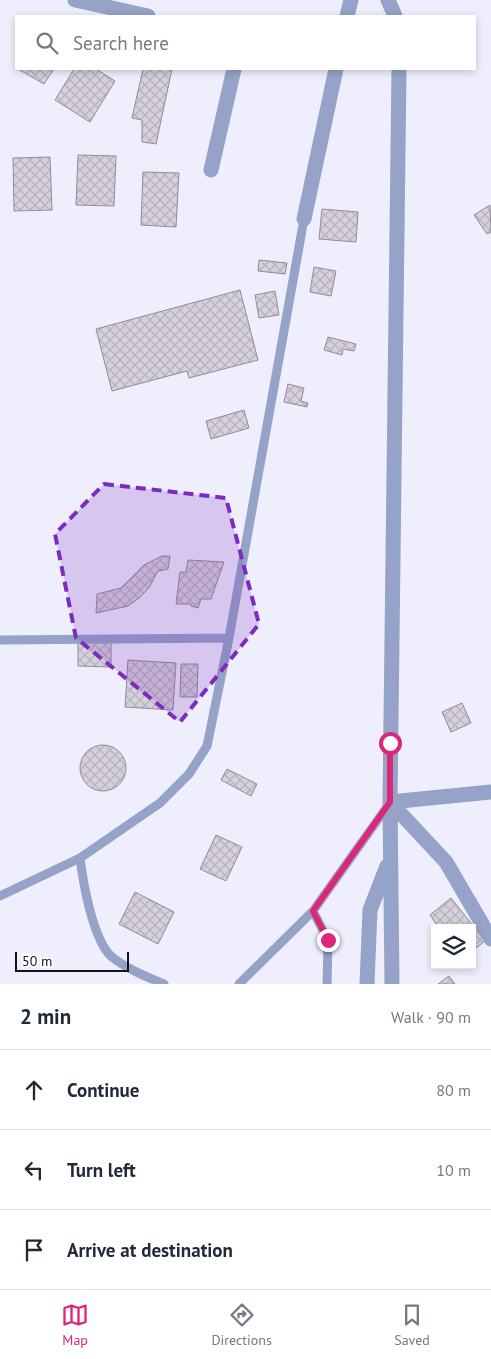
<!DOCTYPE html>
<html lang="en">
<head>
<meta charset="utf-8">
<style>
	:root { --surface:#fff; --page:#f2f2f3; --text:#1f2937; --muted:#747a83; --line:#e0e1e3; --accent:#db2777 }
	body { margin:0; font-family:"PT Sans",sans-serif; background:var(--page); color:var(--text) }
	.controls { position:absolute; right:15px; bottom:15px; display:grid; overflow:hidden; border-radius:0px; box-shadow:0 2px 8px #0003 }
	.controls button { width:45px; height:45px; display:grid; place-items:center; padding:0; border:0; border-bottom:1px solid var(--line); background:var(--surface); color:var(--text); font:25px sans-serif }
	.scale { position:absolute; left:15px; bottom:12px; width:114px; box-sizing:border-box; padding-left:5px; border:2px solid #141318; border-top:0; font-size:14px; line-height:18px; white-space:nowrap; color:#141318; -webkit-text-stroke:4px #fdfdfd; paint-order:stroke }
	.stop { position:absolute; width:15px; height:15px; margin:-11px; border:4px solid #db2777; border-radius:50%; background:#fff }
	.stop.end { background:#db2777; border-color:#fff; box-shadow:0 1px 5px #0008 }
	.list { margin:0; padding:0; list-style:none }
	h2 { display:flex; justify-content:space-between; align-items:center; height:65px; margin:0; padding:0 20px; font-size:21px }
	h2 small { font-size:16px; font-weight:400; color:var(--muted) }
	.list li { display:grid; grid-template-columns:32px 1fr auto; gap:15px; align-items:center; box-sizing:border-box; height:80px; padding:0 20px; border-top:1px solid var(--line) }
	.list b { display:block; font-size:19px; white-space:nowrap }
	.list em { font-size:16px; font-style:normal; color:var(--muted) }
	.icon { flex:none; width:28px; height:28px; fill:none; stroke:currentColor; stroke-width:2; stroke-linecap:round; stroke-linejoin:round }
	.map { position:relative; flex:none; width:491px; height:984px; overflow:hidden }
	.search { position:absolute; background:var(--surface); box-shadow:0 2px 8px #0003; left:15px; right:15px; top:15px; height:55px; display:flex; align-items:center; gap:12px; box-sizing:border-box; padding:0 18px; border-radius:0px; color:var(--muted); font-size:19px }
	.sheet { height:305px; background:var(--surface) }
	nav { display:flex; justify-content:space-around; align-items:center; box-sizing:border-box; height:70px; border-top:1px solid var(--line); background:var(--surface); font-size:14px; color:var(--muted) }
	nav a { display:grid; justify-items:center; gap:2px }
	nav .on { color:var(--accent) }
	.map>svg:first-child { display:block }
</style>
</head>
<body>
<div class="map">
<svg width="491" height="984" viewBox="0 0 491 984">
	<defs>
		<pattern id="building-cross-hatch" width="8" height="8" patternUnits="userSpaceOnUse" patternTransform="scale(1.25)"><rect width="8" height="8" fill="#d6d0dc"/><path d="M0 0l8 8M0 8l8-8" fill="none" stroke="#b7b2bc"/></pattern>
	</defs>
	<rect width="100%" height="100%" fill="#eeeefc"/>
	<path fill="url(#building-cross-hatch)" stroke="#928c98" d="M 18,69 L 54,69 L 44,84 Z
		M 74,69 L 96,69 L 115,81 L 90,122 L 55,100 Z
		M 143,69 L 172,69 L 156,144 L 142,142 L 142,120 L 132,118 Z
		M 78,155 L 116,156 L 114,206 L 76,205 Z
		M 50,157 L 52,210 L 14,211 L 13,158 Z
		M 143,172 L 179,173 L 176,227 L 141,225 Z
		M 490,205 L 491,232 L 487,234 L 474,215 Z
		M 322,209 L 358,212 L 356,242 L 319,239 Z
		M 259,260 L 287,263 L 285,274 L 258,271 Z
		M 314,267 L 336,271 L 331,296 L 310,292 Z
		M 240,290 L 258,360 L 189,378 L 187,371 L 112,391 L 96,329 Z
		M 275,291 L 279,315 L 259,318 L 255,295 Z
		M 328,337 L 356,344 L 354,351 L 343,349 L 342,355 L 324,350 Z
		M 288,384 L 304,388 L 301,401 L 308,403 L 307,407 L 284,402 Z
		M 244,410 L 249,428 L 211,439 L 206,421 Z
		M 162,556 L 170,556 L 168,569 L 158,571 L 149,588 L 139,598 L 128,606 L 96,613 L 97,594 L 121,588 L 144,565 Z
		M 188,560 L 224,562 L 211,599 L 201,599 L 198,608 L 191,606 L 191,604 L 176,604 L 180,572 L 186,572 Z
		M 78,642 L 111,642 L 111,667 L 78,666 Z
		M 128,660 L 176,663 L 173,710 L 125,707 Z
		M 181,664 L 198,664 L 197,697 L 180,697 Z
		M 462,703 L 471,723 L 451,732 L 442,712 Z
		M80 768a23 23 0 1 1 46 0a23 23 0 1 1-46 0Z
		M 227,769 L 257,784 L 251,796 L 221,780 Z
		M 216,835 L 242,847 L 226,881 L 200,869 Z
		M 135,892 L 174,912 L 158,944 L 119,924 Z
		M 451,898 L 485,941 L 472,951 L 472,928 L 439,928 L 430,915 Z
		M 449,976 L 455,984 L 438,984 Z"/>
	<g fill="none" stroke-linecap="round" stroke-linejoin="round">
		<path stroke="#94a3c7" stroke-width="9" d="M 0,640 L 229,638
			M 80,858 C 83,882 93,941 112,957 C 127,969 147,977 164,984
			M 0,896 L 80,858 L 160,803 L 189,774 L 207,746 L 229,638 L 304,219
			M 313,911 L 328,940 L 327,984
			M 239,984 L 313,911 L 389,804"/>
		<path stroke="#94a3c7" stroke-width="15" d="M 75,0 L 148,16
			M 388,0 L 395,16
			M 347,16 L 351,0
			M 399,69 L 390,802 L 446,862 L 491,939
			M 211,170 L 234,69
			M 304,219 L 336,69
			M 367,984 L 370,910 L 387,866
			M 392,984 L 390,802 L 491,792"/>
	</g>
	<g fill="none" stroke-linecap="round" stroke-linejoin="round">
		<path stroke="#db2777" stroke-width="6" d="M 328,940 L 313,911 L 390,802 L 390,743"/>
	</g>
	<path fill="#7b2cbf" fill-opacity="0.2" stroke="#7b2cbf" stroke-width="4" stroke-dasharray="10 6" stroke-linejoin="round" d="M 104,484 L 226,498 L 259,624 L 180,722 L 76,638 L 55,534 Z"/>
</svg>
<div class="controls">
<button><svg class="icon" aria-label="layers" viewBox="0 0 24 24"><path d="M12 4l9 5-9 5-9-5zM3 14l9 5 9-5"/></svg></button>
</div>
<div class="scale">50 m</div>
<div class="stop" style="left:390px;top:743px"></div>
<div class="stop end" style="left:328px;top:940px"></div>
<div class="search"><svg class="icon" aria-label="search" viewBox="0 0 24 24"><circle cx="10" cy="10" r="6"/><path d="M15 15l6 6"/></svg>Search here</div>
</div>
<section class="sheet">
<h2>2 min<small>Walk · 90 m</small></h2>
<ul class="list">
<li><svg class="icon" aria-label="ahead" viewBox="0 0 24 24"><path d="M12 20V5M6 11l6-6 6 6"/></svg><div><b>Continue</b></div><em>80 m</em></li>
<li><svg class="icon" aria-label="left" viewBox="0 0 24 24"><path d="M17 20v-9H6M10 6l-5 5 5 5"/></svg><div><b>Turn left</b></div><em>10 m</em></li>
<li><svg class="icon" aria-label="arrive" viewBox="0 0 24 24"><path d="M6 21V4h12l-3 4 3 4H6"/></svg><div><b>Arrive at destination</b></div></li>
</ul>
</section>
<nav>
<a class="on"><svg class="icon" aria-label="map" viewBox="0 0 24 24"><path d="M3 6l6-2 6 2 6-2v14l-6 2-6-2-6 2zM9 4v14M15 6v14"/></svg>Map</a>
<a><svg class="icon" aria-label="directions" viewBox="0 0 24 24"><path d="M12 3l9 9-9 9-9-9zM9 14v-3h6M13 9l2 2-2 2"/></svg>Directions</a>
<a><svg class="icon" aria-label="saved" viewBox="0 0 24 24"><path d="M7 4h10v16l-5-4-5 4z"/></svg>Saved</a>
</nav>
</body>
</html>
